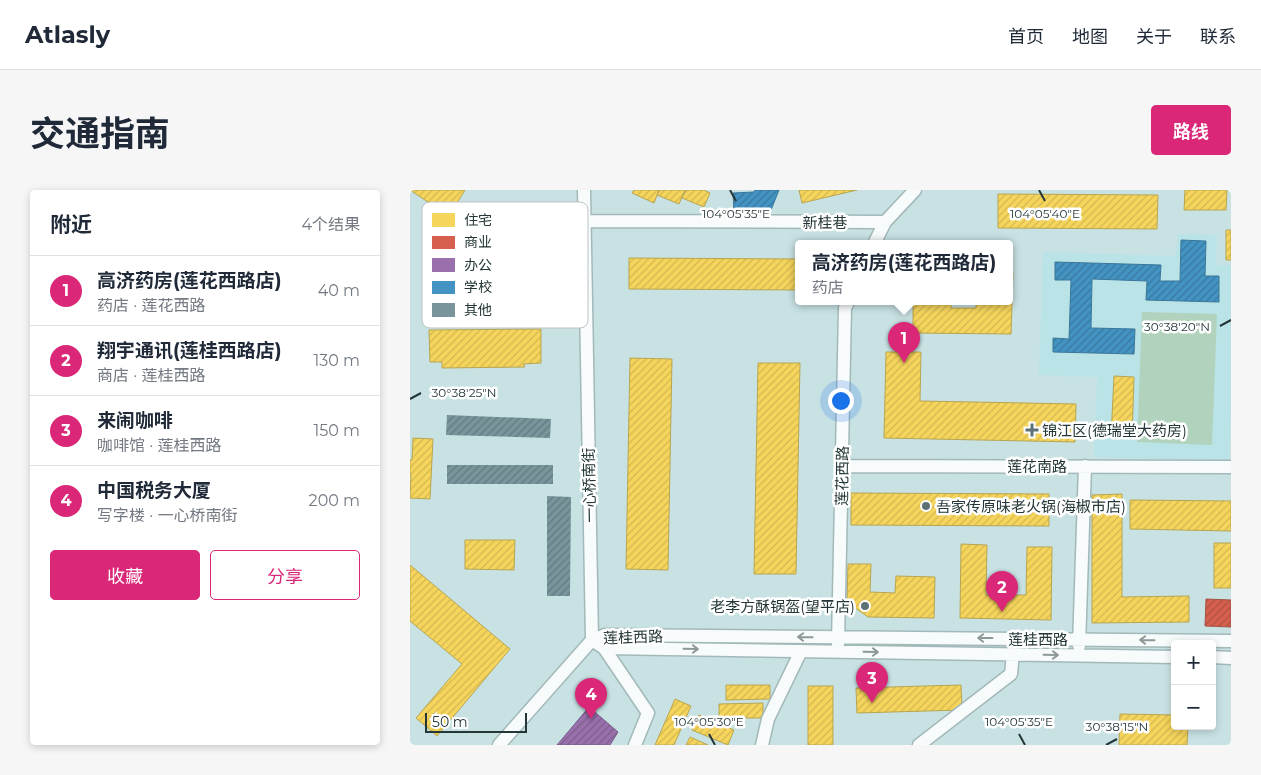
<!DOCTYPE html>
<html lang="zh">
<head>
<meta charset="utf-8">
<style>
	:root { --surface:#fff; --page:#f6f6f7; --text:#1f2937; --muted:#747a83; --line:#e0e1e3; --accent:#db2777 }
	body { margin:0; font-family:Montserrat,"Noto Sans SC",sans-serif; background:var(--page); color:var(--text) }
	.controls { position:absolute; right:15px; bottom:15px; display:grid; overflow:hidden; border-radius:5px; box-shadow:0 2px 8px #0003 }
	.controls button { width:45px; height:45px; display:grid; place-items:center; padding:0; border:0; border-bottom:1px solid var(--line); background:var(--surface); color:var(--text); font:25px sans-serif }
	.scale { position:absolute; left:15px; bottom:12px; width:102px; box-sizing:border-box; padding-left:5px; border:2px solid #243637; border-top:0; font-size:14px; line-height:18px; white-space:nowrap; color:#243637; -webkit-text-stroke:4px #fff; paint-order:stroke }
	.you { position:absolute; left:430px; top:210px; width:18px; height:18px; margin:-12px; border:4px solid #fff; border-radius:50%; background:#1a73e8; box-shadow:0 0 0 8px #1a73e833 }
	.badge { display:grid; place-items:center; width:32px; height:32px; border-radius:50%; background:var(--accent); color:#fff; font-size:16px; font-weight:700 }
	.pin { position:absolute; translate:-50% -41px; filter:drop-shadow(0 1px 2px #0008) }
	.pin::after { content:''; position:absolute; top:26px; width:18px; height:15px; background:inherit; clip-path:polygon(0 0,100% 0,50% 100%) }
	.popup { position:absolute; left:385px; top:50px; width:218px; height:65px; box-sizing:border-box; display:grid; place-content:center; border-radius:5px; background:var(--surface); filter:drop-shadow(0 1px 4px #0005); font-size:16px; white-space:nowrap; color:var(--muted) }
	.popup b { font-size:19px; color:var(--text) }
	.popup::after { content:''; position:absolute; left:50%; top:100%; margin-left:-10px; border:10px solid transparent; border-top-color:var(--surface) }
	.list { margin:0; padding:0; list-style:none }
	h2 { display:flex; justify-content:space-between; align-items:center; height:65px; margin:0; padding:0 20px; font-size:21px }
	h2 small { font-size:16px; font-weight:400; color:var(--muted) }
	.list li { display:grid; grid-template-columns:32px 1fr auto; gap:15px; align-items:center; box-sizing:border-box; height:70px; padding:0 20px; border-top:1px solid var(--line) }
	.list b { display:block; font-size:19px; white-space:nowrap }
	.list p { margin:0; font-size:16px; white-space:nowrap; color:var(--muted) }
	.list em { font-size:16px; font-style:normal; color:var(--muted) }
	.actions { display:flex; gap:10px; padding:15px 20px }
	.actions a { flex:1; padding:11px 0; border:1px solid var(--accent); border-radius:5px; text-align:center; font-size:18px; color:var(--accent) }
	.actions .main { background:var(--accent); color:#fff }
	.map { position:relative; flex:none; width:821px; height:555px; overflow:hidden; border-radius:5px }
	header { display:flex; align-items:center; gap:30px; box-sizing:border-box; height:70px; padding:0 25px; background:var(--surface); border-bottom:1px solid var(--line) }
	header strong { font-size:24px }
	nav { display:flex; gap:28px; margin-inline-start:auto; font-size:18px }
	.intro { display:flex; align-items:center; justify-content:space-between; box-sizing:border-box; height:120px; padding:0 30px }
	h1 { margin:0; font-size:35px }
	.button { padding:12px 22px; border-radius:5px; background:var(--accent); color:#fff; font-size:18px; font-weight:700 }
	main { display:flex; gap:30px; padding:0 30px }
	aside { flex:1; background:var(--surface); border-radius:5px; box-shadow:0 2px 8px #0003 }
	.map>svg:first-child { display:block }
</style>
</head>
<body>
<header>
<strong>Atlasly</strong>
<nav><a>首页</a><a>地图</a><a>关于</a><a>联系</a></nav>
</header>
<div class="intro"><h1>交通指南</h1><a class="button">路线</a></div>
<main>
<aside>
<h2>附近<small>4个结果</small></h2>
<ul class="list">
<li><span class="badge">1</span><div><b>高济药房(莲花西路店)</b><p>药店 · 莲花西路</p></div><em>40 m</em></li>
<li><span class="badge">2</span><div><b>翔宇通讯(莲桂西路店)</b><p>商店 · 莲桂西路</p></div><em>130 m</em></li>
<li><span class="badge">3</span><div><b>来闹咖啡</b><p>咖啡馆 · 莲桂西路</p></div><em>150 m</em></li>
<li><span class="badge">4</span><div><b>中国税务大厦</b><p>写字楼 · 一心桥南街</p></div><em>200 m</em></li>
</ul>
<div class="actions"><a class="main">收藏</a><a>分享</a></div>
</aside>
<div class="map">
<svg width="821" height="555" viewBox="0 0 821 555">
	<defs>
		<pattern id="homes-hatch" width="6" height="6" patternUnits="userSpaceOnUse" patternTransform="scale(1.25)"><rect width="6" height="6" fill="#f6d55c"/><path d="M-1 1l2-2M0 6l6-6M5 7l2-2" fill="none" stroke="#d3b751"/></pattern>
		<pattern id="shops-hatch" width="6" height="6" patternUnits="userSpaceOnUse" patternTransform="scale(1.25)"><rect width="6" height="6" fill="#d6604d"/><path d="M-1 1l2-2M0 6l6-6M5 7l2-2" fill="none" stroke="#ad5041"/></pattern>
		<pattern id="offices-hatch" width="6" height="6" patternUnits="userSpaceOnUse" patternTransform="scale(1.25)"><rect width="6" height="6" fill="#9970ab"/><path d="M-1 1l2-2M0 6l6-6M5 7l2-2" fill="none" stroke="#7d5d8c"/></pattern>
		<pattern id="schools-hatch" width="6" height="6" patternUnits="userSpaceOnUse" patternTransform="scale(1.25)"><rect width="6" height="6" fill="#4393c3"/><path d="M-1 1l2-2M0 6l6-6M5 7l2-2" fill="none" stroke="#38799f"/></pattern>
		<pattern id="building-hatch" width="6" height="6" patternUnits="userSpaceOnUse" patternTransform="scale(1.25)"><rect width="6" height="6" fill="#79949b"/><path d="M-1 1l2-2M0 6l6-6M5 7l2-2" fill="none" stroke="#637a7f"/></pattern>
	</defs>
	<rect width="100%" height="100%" fill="#c8e2e4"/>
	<path fill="#b9e3e6" d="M 768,44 L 807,45 L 806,75 L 821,75 L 821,217 L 819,271 L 684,267 L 687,187 L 629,185 L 633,62 L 766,66 Z"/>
	<path fill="#b1d3bd" d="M 732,122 L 807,124 L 802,255 L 727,252 Z"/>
	<path fill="url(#homes-hatch)" stroke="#b7a551" d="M 0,0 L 55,0 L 39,26 Z
		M 224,0 L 249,0 L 244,13 L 222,3 Z
		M 250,0 L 275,0 L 269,14 L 247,5 Z
		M 276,0 L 294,0 L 300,3 L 294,17 L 272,8 Z
		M 389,0 L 447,0 L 392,13 Z
		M 775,0 L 817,0 L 816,20 L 774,20 Z
		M 588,4 L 748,5 L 747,39 L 588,38 Z
		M 67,15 L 95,86 L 64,95 L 59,83 L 55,82 L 41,41 L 45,40 L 39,26 Z
		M 816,40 L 821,40 L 821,70 L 816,70 Z
		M 219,68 L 389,69 L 389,100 L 219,99 Z
		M 599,83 L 603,83 L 601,144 L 503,143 L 503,112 L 541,112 L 541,118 L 566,118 L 566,112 L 599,112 Z
		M 131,139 L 131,173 L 113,174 L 115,177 L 32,178 L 32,172 L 20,172 L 19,140 Z
		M 476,162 L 511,162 L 510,211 L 666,214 L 665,252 L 474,248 Z
		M 220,168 L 262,169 L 258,380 L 216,379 Z
		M 348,173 L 390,173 L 386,384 L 344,384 Z
		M 704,186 L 724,187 L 722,248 L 701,247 Z
		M 3,248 L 23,249 L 20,309 L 0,308 L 1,285 L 0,285 L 0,270 L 2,270 Z
		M 441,303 L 639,304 L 639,336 L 441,335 Z
		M 712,304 L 712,407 L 779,406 L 779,432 L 682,433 L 682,305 Z
		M 720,310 L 821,311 L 821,341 L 720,339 Z
		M 55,350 L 105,350 L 104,380 L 55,379 Z
		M 804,353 L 821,353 L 821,398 L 804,398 Z
		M 551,354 L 577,355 L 576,405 L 616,405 L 617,357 L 642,357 L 641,430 L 550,428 Z
		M 438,374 L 461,374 L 460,402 L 485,403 L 486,386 L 525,387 L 524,428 L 458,427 L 437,412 Z
		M 0,375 L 100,459 L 27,546 L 6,528 L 52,474 L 0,431 Z
		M 316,495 L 360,495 L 360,509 L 316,510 Z
		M 551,495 L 552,520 L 447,523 L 446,498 Z
		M 398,496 L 423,496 L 423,555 L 398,555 Z
		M 265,509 L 281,516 L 264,555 L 245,555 Z
		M 353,513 L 353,528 L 309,528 L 309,514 Z
		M 710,524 L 765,525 L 765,536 L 778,536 L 777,555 L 709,555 Z
		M 289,525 L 324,540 L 318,555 L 282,540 Z
		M 280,547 L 298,555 L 276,555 Z"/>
	<path fill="url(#shops-hatch)" stroke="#a15346" d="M 796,409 L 821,410 L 821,437 L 795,436 Z"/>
	<path fill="url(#offices-hatch)" stroke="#765f88" d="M 179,517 L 208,542 L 200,555 L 147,555 Z"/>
	<path fill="url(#schools-hatch)" stroke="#3a7799" d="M 345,0 L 369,0 L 361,20 L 324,21 L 323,3 L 344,2 Z
		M 771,50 L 796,51 L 795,86 L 809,86 L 809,112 L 736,110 L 737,91 L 682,89 L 681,138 L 725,139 L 724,164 L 643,162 L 643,148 L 659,149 L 661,90 L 645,90 L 645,72 L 751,75 L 750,91 L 770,91 Z"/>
	<path fill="url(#building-hatch)" d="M 135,41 L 154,41 L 152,109 L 132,108 Z
		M 37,225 L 141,229 L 140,248 L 36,245 Z
		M 37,275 L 143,275 L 143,294 L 37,294 Z
		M 137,306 L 161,307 L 160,406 L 137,406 Z"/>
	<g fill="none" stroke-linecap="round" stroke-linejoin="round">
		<defs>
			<path id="minor" d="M 174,31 L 475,32
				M 464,54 L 475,32 L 505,0
				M 433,276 L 821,277
				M 182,450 L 195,445 L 821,451
				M 182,450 L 194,458 L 765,467
				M 428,454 L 435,118 L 438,112
				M 669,456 L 675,276
				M 194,458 L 238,523 L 225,555
				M 802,467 L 821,468
				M 89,555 L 182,450 L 174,0
				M 352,555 L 358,529 L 391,461
				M 509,555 L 601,484 L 603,464"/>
		</defs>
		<use href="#minor" stroke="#a3b8b9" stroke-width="15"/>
		<use href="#minor" stroke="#f7fbfb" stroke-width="12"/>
	</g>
	<defs><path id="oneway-shaft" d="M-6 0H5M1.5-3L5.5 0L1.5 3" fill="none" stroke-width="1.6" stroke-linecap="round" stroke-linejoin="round" transform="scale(1.25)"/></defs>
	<g stroke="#8e9899">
		<use href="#oneway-shaft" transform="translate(395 447) rotate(-179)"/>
		<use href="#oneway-shaft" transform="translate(575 448) rotate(-180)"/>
		<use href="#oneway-shaft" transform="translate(737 450) rotate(-179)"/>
		<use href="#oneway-shaft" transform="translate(281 459) rotate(1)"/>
		<use href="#oneway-shaft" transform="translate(461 462) rotate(1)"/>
		<use href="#oneway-shaft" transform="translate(641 465) rotate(1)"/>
	</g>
	<path fill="none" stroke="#243637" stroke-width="2" d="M 320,0 L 326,11M 629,0 L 635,11M 810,136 L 821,130M 0,209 L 11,203M 299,544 L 305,555M 609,544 L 615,555M 696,555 L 707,549"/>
	<g fill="#5d7274" stroke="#fff" stroke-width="2">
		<path d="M619.5 232.5h5v5h5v5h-5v5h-5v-5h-5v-5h5z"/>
		<circle cx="516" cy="316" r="5"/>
		<circle cx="455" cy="416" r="5"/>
	</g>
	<g text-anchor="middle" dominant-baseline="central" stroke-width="5" stroke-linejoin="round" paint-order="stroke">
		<g font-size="15" fill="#243637" stroke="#fff">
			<text x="415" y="32">新桂巷</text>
			<text x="627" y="276">莲花南路</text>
			<text transform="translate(432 286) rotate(-89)">莲花西路</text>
			<text transform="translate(179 295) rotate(-91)">一心桥南街</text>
			<text transform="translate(223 447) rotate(-2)">莲桂西路</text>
			<text x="628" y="449">莲桂西路</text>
		</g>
		<g font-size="15" fill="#243637" stroke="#fff" text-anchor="start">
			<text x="632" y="240">锦江区(德瑞堂大药房)</text>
			<text x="526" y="316">吾家传原味老火锅(海椒市店)</text>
			<text x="445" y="416" text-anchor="end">老李方酥锅盔(望平店)</text>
		</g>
	</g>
	<rect x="12" y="12" width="166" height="126" rx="8" fill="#fff" stroke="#bdc3c3" stroke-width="1"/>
	<rect x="22" y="23" width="23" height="14" fill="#f6d55c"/>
	<rect x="22" y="46" width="23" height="13" fill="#d6604d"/>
	<rect x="22" y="68" width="23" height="14" fill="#9970ab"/>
	<rect x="22" y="91" width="23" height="13" fill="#4393c3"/>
	<rect x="22" y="113" width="23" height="14" fill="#79949b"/>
	<g font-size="14" fill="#243637">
		<text x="54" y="35">住宅</text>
		<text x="54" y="57">商业</text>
		<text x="54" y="80">办公</text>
		<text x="54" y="102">学校</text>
		<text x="54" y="125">其他</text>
	</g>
	<g font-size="12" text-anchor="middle" fill="#243637" stroke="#fff" stroke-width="5" stroke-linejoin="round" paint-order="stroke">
		<text x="326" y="28">104°05'35"E</text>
		<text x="635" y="28">104°05'40"E</text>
		<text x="767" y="141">30°38'20"N</text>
		<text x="54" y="207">30°38'25"N</text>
		<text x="299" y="536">104°05'30"E</text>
		<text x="609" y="536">104°05'35"E</text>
		<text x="707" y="541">30°38'15"N</text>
	</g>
</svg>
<div class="controls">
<button>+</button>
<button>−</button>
</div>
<div class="scale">50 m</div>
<div class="you"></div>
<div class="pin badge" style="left:494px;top:173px">1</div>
<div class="popup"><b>高济药房(莲花西路店)</b>药店</div>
<div class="pin badge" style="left:592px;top:422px">2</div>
<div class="pin badge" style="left:462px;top:513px">3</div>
<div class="pin badge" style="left:181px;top:529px">4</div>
</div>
</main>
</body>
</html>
